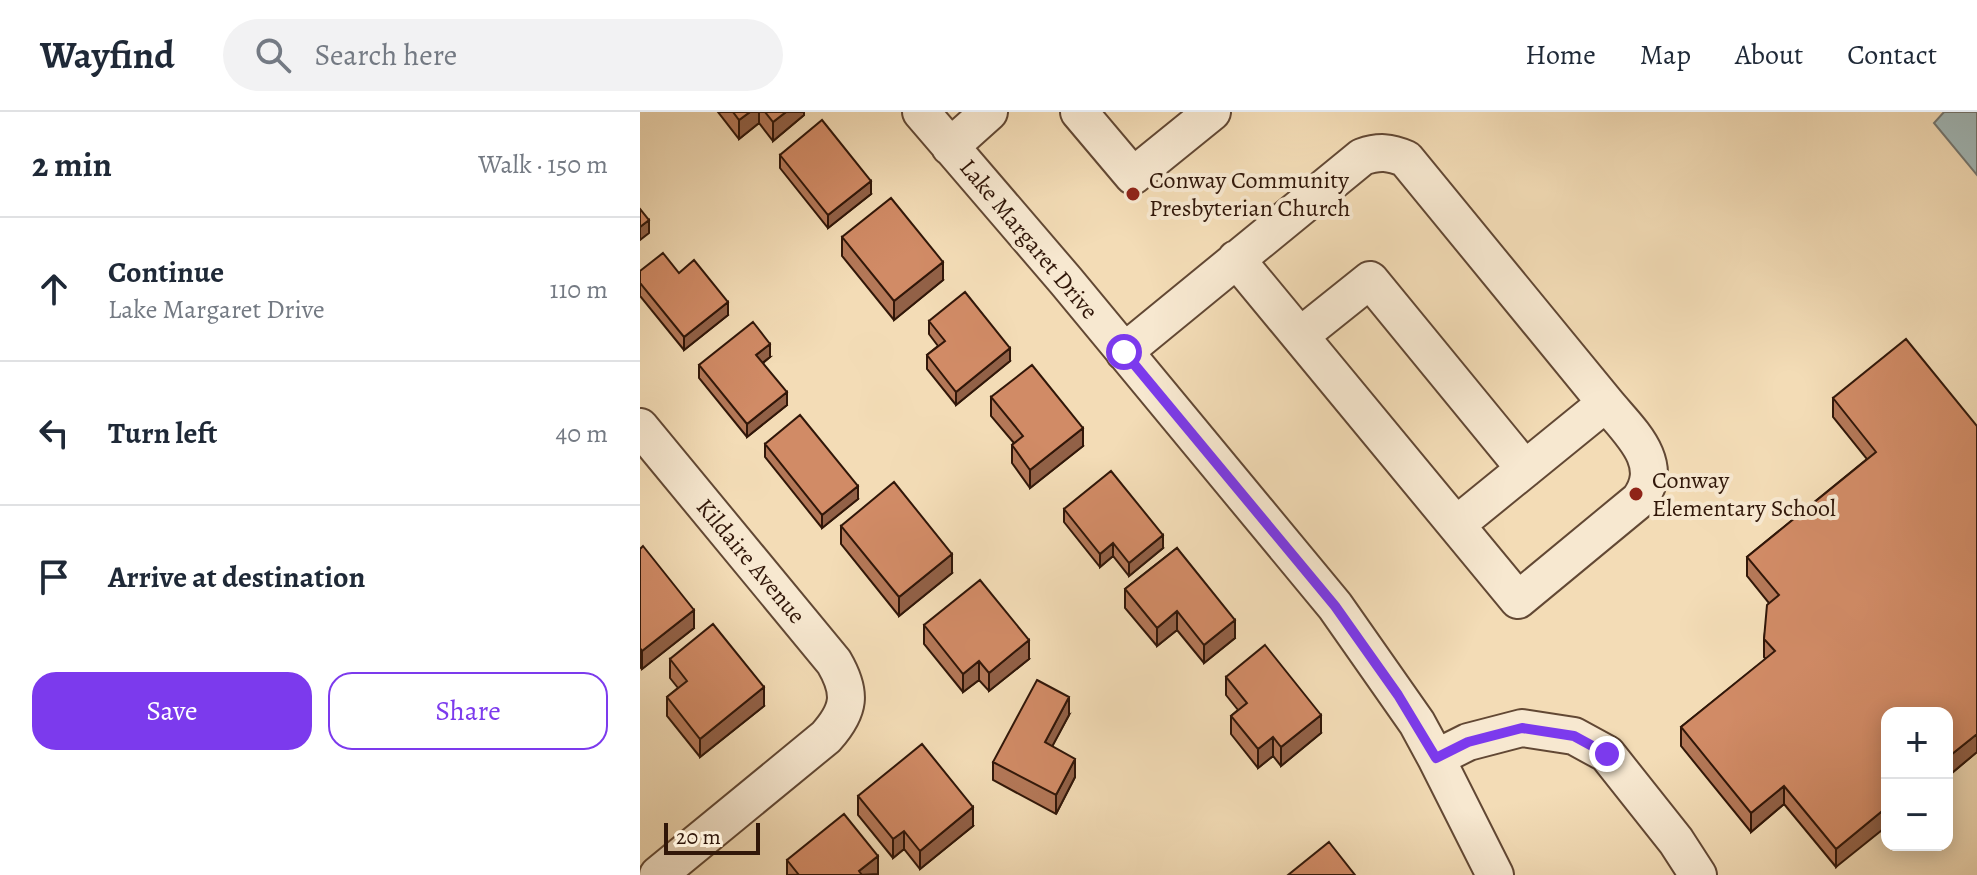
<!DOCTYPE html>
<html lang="en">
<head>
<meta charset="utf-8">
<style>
	:root { --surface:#fff; --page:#f2f2f3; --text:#1f2937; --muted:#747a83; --line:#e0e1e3; --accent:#7c3aed }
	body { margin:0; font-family:Alegreya,serif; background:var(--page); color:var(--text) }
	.controls { position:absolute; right:24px; bottom:24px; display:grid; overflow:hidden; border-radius:16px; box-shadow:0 4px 20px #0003 }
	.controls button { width:72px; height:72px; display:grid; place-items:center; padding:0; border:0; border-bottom:2px solid var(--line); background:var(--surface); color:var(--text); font:40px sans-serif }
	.scale { position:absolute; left:24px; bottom:20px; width:96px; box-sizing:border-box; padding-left:8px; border:4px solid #311709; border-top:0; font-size:22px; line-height:28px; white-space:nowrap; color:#311709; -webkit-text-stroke:6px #f7e8d0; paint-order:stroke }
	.stop { position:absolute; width:24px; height:24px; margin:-18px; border:6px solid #7c3aed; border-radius:50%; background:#fff }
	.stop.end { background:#7c3aed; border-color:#fff; box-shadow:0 2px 8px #0008 }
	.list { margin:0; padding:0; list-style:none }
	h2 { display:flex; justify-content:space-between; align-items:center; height:104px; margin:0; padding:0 32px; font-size:34px }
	h2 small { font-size:26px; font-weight:400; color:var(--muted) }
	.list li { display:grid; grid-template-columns:52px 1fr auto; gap:24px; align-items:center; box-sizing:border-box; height:144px; padding:0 32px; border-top:2px solid var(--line) }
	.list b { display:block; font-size:30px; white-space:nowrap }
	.list p { margin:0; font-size:26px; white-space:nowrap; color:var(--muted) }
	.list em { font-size:26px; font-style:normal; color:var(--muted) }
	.actions { display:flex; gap:16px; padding:24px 32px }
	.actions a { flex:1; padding:18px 0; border:2px solid var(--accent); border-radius:24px; text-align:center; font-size:28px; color:var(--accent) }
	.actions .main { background:var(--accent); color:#fff }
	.icon { flex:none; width:44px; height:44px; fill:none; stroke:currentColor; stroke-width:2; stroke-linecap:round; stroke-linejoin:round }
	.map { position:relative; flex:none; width:1337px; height:763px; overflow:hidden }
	header { display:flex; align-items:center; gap:48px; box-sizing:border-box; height:112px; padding:0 40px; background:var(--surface); border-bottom:2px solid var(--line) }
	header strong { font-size:38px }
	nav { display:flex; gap:44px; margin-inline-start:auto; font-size:28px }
	.search { width:560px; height:72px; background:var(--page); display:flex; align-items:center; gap:20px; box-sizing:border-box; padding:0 28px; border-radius:44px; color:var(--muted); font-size:30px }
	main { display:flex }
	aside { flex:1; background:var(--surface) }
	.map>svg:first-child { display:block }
</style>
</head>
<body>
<header>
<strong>Wayfind</strong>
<div class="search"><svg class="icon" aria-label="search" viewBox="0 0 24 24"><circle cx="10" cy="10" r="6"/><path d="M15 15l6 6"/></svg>Search here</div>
<nav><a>Home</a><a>Map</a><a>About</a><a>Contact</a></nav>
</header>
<main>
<aside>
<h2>2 min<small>Walk · 150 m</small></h2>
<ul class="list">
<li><svg class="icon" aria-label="ahead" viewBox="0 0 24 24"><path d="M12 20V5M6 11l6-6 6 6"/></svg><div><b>Continue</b><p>Lake Margaret Drive</p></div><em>110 m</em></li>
<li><svg class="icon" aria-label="left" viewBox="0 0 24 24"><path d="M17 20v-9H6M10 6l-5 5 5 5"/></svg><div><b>Turn left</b></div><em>40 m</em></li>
<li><svg class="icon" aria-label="arrive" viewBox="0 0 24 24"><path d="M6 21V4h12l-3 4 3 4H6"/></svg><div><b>Arrive at destination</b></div></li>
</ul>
<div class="actions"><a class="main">Save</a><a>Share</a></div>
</aside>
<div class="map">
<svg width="1337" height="763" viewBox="0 0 1337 763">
	<rect width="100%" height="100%" fill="#f3dcb6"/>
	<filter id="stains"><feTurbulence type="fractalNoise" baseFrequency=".0025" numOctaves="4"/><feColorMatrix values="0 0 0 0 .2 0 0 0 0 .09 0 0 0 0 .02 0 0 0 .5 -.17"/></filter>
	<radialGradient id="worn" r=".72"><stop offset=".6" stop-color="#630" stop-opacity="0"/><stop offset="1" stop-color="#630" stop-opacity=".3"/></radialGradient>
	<path fill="#a1b9b9" stroke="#747873" stroke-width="2" d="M 1304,0 L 1337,0 L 1337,63 L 1294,11 Z"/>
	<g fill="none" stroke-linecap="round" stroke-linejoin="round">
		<defs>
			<path id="minor" d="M 281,0 L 426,169 L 695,494 L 777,611 L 796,646 L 855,763
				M 439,0 L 493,64 L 572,0
				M 310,35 L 349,0
				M 660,224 L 730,168 L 885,357
				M 484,240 L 722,45 C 739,39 750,40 766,47 L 966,291 L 816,413 L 596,147
				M 0,315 L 194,550 C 212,581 210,598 186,625 L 18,763
				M 816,413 L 878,488 L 999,388 C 1027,351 989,319 966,291
				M 796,646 L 828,630 L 882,616 L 934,624 L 967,642 L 1036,729 L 1058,763"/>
		</defs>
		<use href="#minor" stroke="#624834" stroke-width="40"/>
		<use href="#minor" stroke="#f7e8d0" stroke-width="36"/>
	</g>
	<path fill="#b47858" stroke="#311709" stroke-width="2" d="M 78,0 L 164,0 L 164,3 L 133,29 L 119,11 L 99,27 Z
		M 140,43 L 231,82 L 188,116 L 140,56 Z
		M 202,125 L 303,168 L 254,208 L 202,144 Z
		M 0,159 L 39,161 L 88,203 L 44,238 L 0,184 Z
		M 289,209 L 370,249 L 316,293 L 287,257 L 287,243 L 298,234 L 289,222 Z
		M 130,245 L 123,251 L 147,293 L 107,325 L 59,266 L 59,253 Z
		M 351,285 L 443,334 L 390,376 L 372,351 L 372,333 L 374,331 L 351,304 Z
		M 1193,286 L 1337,314 L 1337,640 L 1307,665 L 1307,601 L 1196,755 L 1144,692 L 1111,720 L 1041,634 L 1041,615 L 1126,547 L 1124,545 L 1124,527 L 1129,491 L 1107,464 L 1107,445 L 1227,347 L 1193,305 Z
		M 125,332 L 218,387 L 182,416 L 125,345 Z
		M 424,397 L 523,436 L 489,464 L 473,444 L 460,455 L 424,410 Z
		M 201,414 L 312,461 L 259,504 L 201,432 Z
		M 537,436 L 595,526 L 564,551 L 537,518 L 517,534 L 485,496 L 485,477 Z
		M 0,437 L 54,516 L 2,557 L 0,555 Z
		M 284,513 L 389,547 L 349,579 L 339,568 L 323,580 L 284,532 Z
		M 30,547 L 124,594 L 60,645 L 27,604 L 27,585 L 38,576 L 30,566 Z
		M 586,565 L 681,621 L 641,654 L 633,644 L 618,656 L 591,622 L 591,604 L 598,598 L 586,583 Z
		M 429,603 L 412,634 L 435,665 L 416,702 L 353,668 L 353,650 Z
		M 218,684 L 333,714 L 280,757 L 264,737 L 253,746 L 218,703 Z
		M 147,748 L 238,762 L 147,763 Z"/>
	<path fill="#926147" stroke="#311709" stroke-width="2" d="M 110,0 L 119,0 L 119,11 L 99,27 L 99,8 Z
		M 146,0 L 164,0 L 164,3 L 133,29 L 133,10 Z
		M 231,69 L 231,82 L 188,116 L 188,103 Z
		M 9,108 L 9,121 L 0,128 L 0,115 Z
		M 303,150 L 303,168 L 254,208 L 254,189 Z
		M 88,190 L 88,203 L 44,238 L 44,225 Z
		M 130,232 L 130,245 L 116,256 L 116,243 Z
		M 370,236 L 370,249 L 316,293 L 316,280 Z
		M 147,280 L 147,293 L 107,325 L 107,312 Z
		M 443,316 L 443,334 L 390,376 L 390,358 Z
		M 218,374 L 218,387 L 182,416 L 182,403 Z
		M 523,423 L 523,436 L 489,464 L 489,451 Z
		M 473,431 L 473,444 L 460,455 L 460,442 Z
		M 312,442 L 312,461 L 259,504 L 259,485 Z
		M 54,498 L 54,516 L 2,557 L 2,539 Z
		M 537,499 L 537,518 L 517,534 L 517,516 Z
		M 595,508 L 595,526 L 564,551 L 564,533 Z
		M 389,528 L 389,547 L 349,579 L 349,561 Z
		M 339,549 L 339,568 L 323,580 L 323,562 Z
		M 124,575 L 124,594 L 60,645 L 60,627 Z
		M 429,585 L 429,603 L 405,648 L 405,630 Z
		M 681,603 L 681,621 L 641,654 L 641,635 Z
		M 1337,622 L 1337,640 L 1307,665 L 1307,646 Z
		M 633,625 L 633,644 L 618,656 L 618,637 Z
		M 435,647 L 435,665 L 416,702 L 416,683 Z
		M 1144,674 L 1144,692 L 1111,720 L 1111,701 Z
		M 333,695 L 333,714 L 280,757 L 280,739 Z
		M 1247,695 L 1247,714 L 1196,755 L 1196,737 Z
		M 264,719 L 264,737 L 253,746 L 253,727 Z
		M 238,744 L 238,762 L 219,763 L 219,759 Z"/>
	<path fill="#d18b66" stroke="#311709" stroke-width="2" d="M 93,0 L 110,0 L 99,8 Z
		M 125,0 L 146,0 L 133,10 Z
		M 182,8 L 231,69 L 188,103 L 140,43 Z
		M 251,86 L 303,150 L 254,189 L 202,125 Z
		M 0,97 L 9,108 L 0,115 Z
		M 23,141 L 39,161 L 54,148 L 88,190 L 44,225 L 0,171 L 0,159 Z
		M 325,180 L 370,236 L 316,280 L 287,243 L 305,229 L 289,209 Z
		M 113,210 L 130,232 L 116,243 L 147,280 L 107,312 L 59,253 Z
		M 1266,227 L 1337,314 L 1337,622 L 1307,646 L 1307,601 L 1247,601 L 1247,695 L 1196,737 L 1144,674 L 1111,701 L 1041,615 L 1135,539 L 1124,527 L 1127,493 L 1139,483 L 1107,445 L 1236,340 L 1193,286 Z
		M 392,253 L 443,316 L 390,358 L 372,333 L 383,324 L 351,285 Z
		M 160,303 L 218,374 L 182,403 L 125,332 Z
		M 471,359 L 523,423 L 489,451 L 473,431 L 460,442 L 424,397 Z
		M 254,370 L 312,442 L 259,485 L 201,414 Z
		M 3,434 L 54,498 L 2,539 L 0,536 L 0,437 Z
		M 537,436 L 595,508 L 564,533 L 537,499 L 517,516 L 485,477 Z
		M 340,468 L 389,528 L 349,561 L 339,549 L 323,562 L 284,513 Z
		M 73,512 L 124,575 L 60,627 L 27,585 L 47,569 L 30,547 Z
		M 625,533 L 681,603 L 641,635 L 633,625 L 618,637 L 591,604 L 607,591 L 586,565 Z
		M 397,568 L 429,585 L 405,630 L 435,647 L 416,683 L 353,650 Z
		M 282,632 L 333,695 L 280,739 L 264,719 L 253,727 L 218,684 Z
		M 204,702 L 238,744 L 219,759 L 222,763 L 159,763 L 147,748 Z
		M 689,730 L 715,763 L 648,763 Z"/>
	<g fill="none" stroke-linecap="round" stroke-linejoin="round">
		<path stroke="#7c3aed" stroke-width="10" d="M 484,240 L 695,494 L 758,583 L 796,646 L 828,630 L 882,616 L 934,624 L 967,642"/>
	</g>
	<g fill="#8f2418" stroke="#f7e8d0" stroke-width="3">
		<circle cx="493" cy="82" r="8"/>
		<circle cx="996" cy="382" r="8"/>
	</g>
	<g text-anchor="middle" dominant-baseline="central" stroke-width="8" stroke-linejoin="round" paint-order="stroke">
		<g font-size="24" fill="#311709" stroke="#f7e8d0" text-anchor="start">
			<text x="509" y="68">Conway Community<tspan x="509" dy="28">Presbyterian Church</tspan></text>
			<text x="1012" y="368">Conway<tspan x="1012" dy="28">Elementary School</tspan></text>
		</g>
		<g font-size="24" fill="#311709" stroke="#f7e8d0">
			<text transform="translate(389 127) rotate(50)">Lake Margaret Drive</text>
			<text transform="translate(111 449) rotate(50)">Kildaire Avenue</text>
		</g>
	</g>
	<rect width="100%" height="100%" filter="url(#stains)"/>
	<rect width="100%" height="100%" fill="url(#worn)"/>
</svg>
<div class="controls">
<button>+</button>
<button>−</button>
</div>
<div class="scale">20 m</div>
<div class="stop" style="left:484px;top:240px"></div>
<div class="stop end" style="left:967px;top:642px"></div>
</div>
</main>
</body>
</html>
